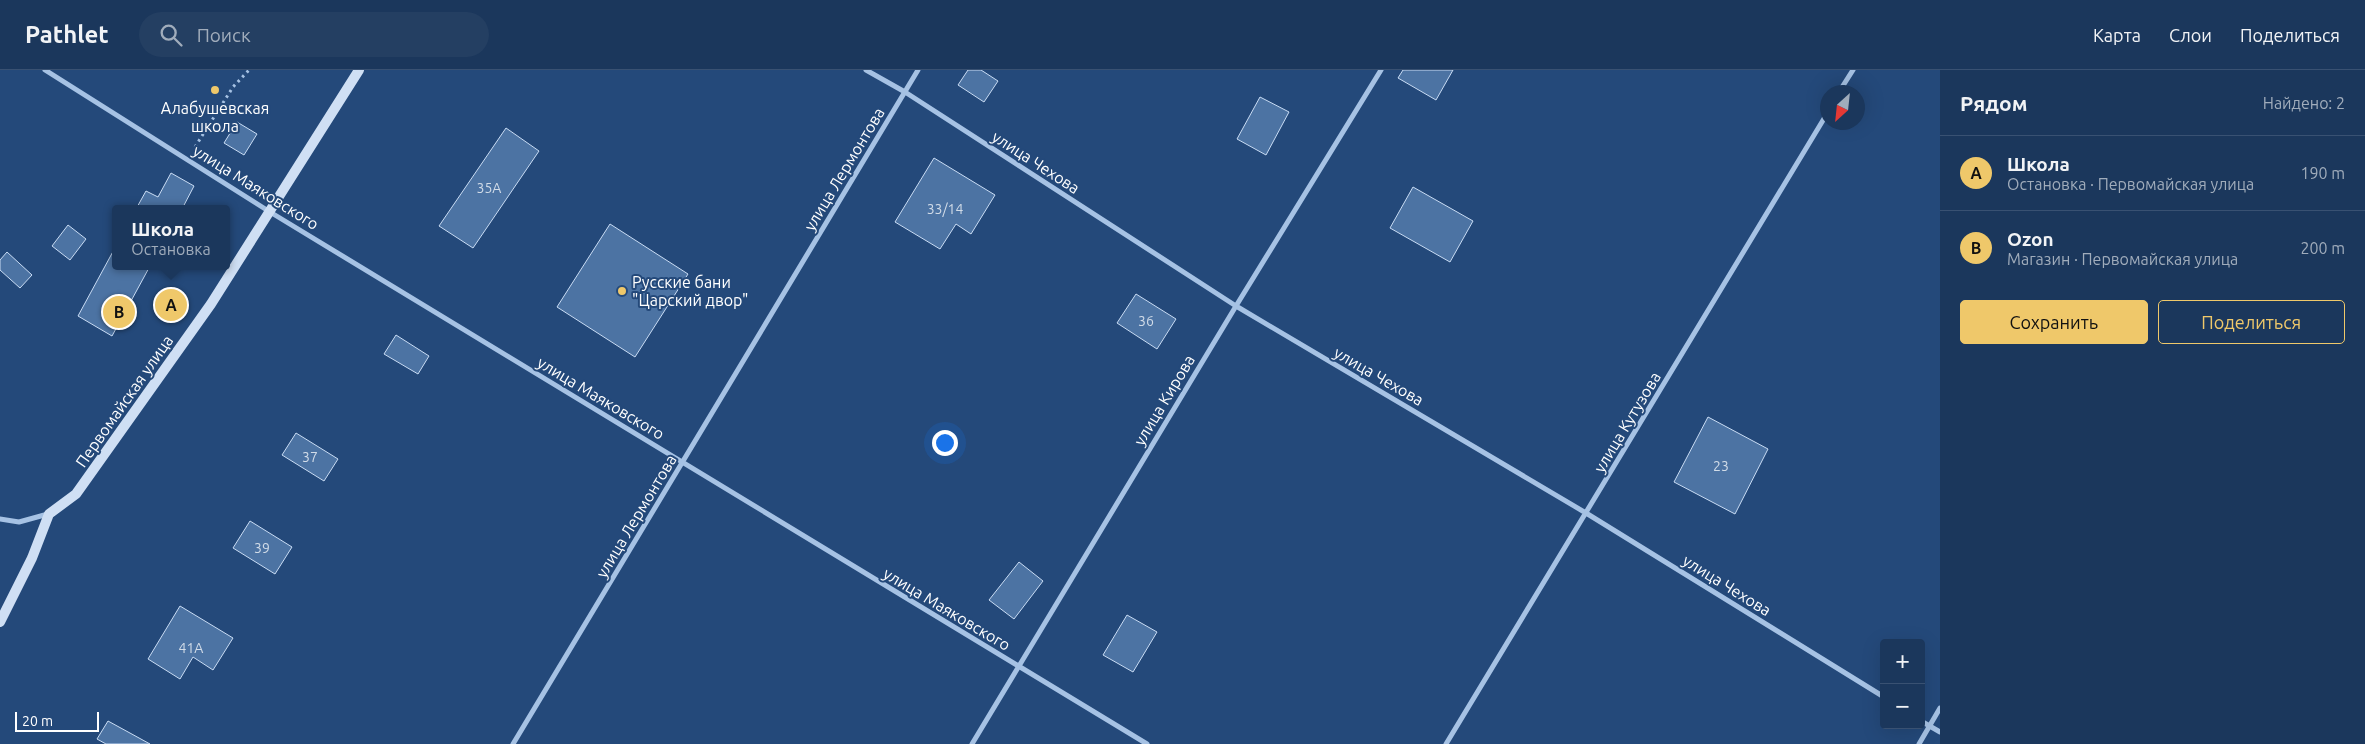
<!DOCTYPE html>
<html lang="ru">
<head>
<meta charset="utf-8">
<style>
	:root { --surface:#1b375c; --page:#243f62; --text:#f1f3f6; --muted:#a0acbb; --line:#395172; --accent:#efc86a }
	body { margin:0; font-family:Ubuntu,sans-serif; background:var(--page); color:var(--text) }
	.controls { position:absolute; right:15px; bottom:15px; display:grid; overflow:hidden; border-radius:5px; box-shadow:0 5px 20px #0002 }
	.controls button { width:45px; height:45px; display:grid; place-items:center; padding:0; border:0; border-bottom:1px solid var(--line); background:var(--surface); color:var(--text); font:25px sans-serif }
	.compass { position:absolute; left:1820px; top:15px; width:45px; height:45px; border-radius:50%; background:var(--surface); box-shadow:0 5px 20px #0002; rotate:207deg }
	.scale { position:absolute; left:15px; bottom:12px; width:84px; box-sizing:border-box; padding-left:5px; border:2px solid #fff; border-top:0; font-size:14px; line-height:18px; white-space:nowrap; color:#fff; -webkit-text-stroke:4px #24497a; paint-order:stroke }
	.you { position:absolute; left:944px; top:372px; width:18px; height:18px; margin:-12px; border:4px solid #fff; border-radius:50%; background:#1a73e8; box-shadow:0 0 0 8px #1a73e833 }
	.badge { display:grid; place-items:center; width:32px; height:32px; border-radius:50%; background:var(--accent); color:#111; font-size:16px; font-weight:700 }
	.pin { position:absolute; translate:-50% -50%; border:2px solid #fff; box-shadow:0 1px 5px #0006 }
	.popup { position:absolute; left:112px; top:135px; width:118px; height:65px; box-sizing:border-box; display:grid; place-content:center; border-radius:5px; background:var(--surface); filter:drop-shadow(0 1px 4px #0005); font-size:16px; white-space:nowrap; color:var(--muted) }
	.popup b { font-size:19px; color:var(--text) }
	.popup::after { content:''; position:absolute; left:50%; top:100%; margin-left:-10px; border:10px solid transparent; border-top-color:var(--surface) }
	.list { margin:0; padding:0; list-style:none }
	h2 { display:flex; justify-content:space-between; align-items:center; height:65px; margin:0; padding:0 20px; font-size:21px }
	h2 small { font-size:16px; font-weight:400; color:var(--muted) }
	.list li { display:grid; grid-template-columns:32px 1fr auto; gap:15px; align-items:center; box-sizing:border-box; height:75px; padding:0 20px; border-top:1px solid var(--line) }
	.list b { display:block; font-size:19px; white-space:nowrap }
	.list p { margin:0; font-size:16px; white-space:nowrap; color:var(--muted) }
	.list em { font-size:16px; font-style:normal; color:var(--muted) }
	.actions { display:flex; gap:10px; padding:15px 20px }
	.actions a { flex:1; padding:11px 0; border:1px solid var(--accent); border-radius:5px; text-align:center; font-size:18px; color:var(--accent) }
	.actions .main { background:var(--accent); color:#111 }
	.icon { flex:none; width:28px; height:28px; fill:none; stroke:currentColor; stroke-width:2; stroke-linecap:round; stroke-linejoin:round }
	.map { position:relative; flex:none; width:1940px; height:674px; overflow:hidden }
	header { display:flex; align-items:center; gap:30px; box-sizing:border-box; height:70px; padding:0 25px; background:var(--surface); border-bottom:1px solid var(--line) }
	header strong { font-size:24px }
	nav { display:flex; gap:28px; margin-inline-start:auto; font-size:18px }
	.search { width:350px; height:45px; background:var(--page); display:flex; align-items:center; gap:12px; box-sizing:border-box; padding:0 18px; border-radius:28px; color:var(--muted); font-size:19px }
	main { display:flex }
	aside { flex:1; background:var(--surface) }
	.map>svg:first-child { display:block }
</style>
</head>
<body>
<header>
<strong>Pathlet</strong>
<div class="search"><svg class="icon" aria-label="search" viewBox="0 0 24 24"><circle cx="10" cy="10" r="6"/><path d="M15 15l6 6"/></svg>Поиск</div>
<nav><a>Карта</a><a>Слои</a><a>Поделиться</a></nav>
</header>
<main>
<div class="map">
<svg width="1940" height="674" viewBox="0 0 1940 674">
	<rect width="100%" height="100%" fill="#24497a"/>
	<path fill="#4c73a3" stroke="#c9dcf4" d="M 968,0 L 981,0 L 998,11 L 984,32 L 958,15 Z
		M 1403,0 L 1453,0 L 1436,30 L 1398,8 Z
		M 1260,27 L 1289,42 L 1266,85 L 1237,69 Z
		M 237,52 L 257,64 L 244,85 L 224,73 Z
		M 506,58 L 539,81 L 473,178 L 439,156 Z
		M 934,88 L 995,125 L 971,164 L 956,154 L 940,179 L 895,152 Z
		M 171,103 L 194,116 L 182,139 L 136,139 L 146,121 L 158,127 Z
		M 1413,117 L 1473,151 L 1450,192 L 1390,158 Z
		M 610,154 L 688,204 L 635,287 L 557,237 Z
		M 68,155 L 86,169 L 70,190 L 52,176 Z
		M 116,176 L 116,196 L 150,196 L 112,266 L 78,246 Z
		M 7,182 L 32,205 L 20,218 L 0,200 L 0,190 Z
		M 1136,224 L 1176,249 L 1157,279 L 1117,253 Z
		M 396,265 L 429,286 L 418,304 L 384,284 Z
		M 1708,347 L 1768,379 L 1735,444 L 1674,412 Z
		M 296,363 L 338,389 L 324,411 L 282,385 Z
		M 250,451 L 292,477 L 275,504 L 233,478 Z
		M 1019,492 L 1043,511 L 1014,549 L 989,530 Z
		M 180,536 L 233,568 L 213,600 L 193,587 L 180,609 L 148,589 Z
		M 1127,545 L 1157,562 L 1133,602 L 1103,585 Z
		M 108,651 L 150,674 L 106,674 L 97,669 Z"/>
	<g fill="none" stroke-linecap="round" stroke-linejoin="round">
		<path stroke="#a6c2e4" stroke-width="3" stroke-dasharray="2.5 4" stroke-linecap="butt" d="M 195,77 L 233,17 L 249,0"/>
		<path stroke="#a6c2e4" stroke-width="5" d="M 45,0 L 270,142 L 1147,674
			M 866,0 L 905,22 L 1236,236 L 1586,443 L 1884,627
			M 1839,22 L 1853,0
			M 0,449 L 19,452 L 48,444
			M 1921,651 L 1940,662
			M 513,674 L 918,0
			M 972,674 L 1236,236 L 1381,0
			M 1446,674 L 1828,42
			M 1919,674 L 1940,638"/>
		<path stroke="#cfdff4" stroke-width="10" d="M 0,552 L 32,488 L 49,444 L 76,424 L 211,234 L 359,0"/>
	</g>
	<g fill="#efc86a" stroke="#24497a" stroke-width="2">
		<circle cx="215" cy="20" r="5"/>
		<circle cx="622" cy="221" r="5"/>
	</g>
	<g text-anchor="middle" dominant-baseline="central" stroke-width="4" stroke-linejoin="round" paint-order="stroke">
		<g font-size="14" fill="#d2dce8">
			<text x="489" y="118">35А</text>
			<text x="945" y="139">33/14</text>
			<text x="1146" y="251">36</text>
			<text x="310" y="387">37</text>
			<text x="1721" y="396">23</text>
			<text x="262" y="478">39</text>
			<text x="191" y="578">41А</text>
		</g>
		<g font-size="16" fill="#fff" stroke="#24497a">
			<text x="215" y="38">Алабушевская<tspan x="215" dy="18">школа</tspan></text>
			<text x="632" y="212" text-anchor="start">Русские бани<tspan x="632" dy="18">"Царский двор"</tspan></text>
		</g>
		<g font-size="16" fill="#fff" stroke="#24497a">
			<text transform="translate(1036 92) rotate(33)">улица Чехова</text>
			<text transform="translate(844 99) rotate(-59)">улица Лермонтова</text>
			<text transform="translate(256 117) rotate(32)">улица Маяковского</text>
			<text transform="translate(1379 306) rotate(30)">улица Чехова</text>
			<text transform="translate(601 328) rotate(31)">улица Маяковского</text>
			<text transform="translate(1164 330) rotate(-59)">улица Кирова</text>
			<text transform="translate(124 331) rotate(-55)">Первомайская улица</text>
			<text transform="translate(1627 352) rotate(-59)">улица Кутузова</text>
			<text transform="translate(636 446) rotate(-59)">улица Лермонтова</text>
			<text transform="translate(1727 515) rotate(32)">улица Чехова</text>
			<text transform="translate(947 539) rotate(31)">улица Маяковского</text>
		</g>
	</g>
</svg>
<div class="controls">
<button>+</button>
<button>−</button>
</div>
<svg class="compass" viewBox="-18 -18 36 36"><path d="M0-13l5 13h-10z" fill="#e53935"/><path d="M0 13l5-13h-10z" fill="#a0acbb"/></svg>
<div class="scale">20 m</div>
<div class="you"></div>
<div class="pin badge" style="left:171px;top:235px">A</div>
<div class="popup"><b>Школа</b>Остановка</div>
<div class="pin badge" style="left:119px;top:242px">B</div>
</div>
<aside>
<h2>Рядом<small>Найдено: 2</small></h2>
<ul class="list">
<li><span class="badge">A</span><div><b>Школа</b><p>Остановка · Первомайская улица</p></div><em>190 m</em></li>
<li><span class="badge">B</span><div><b>Ozon</b><p>Магазин · Первомайская улица</p></div><em>200 m</em></li>
</ul>
<div class="actions"><a class="main">Сохранить</a><a>Поделиться</a></div>
</aside>
</main>
</body>
</html>
